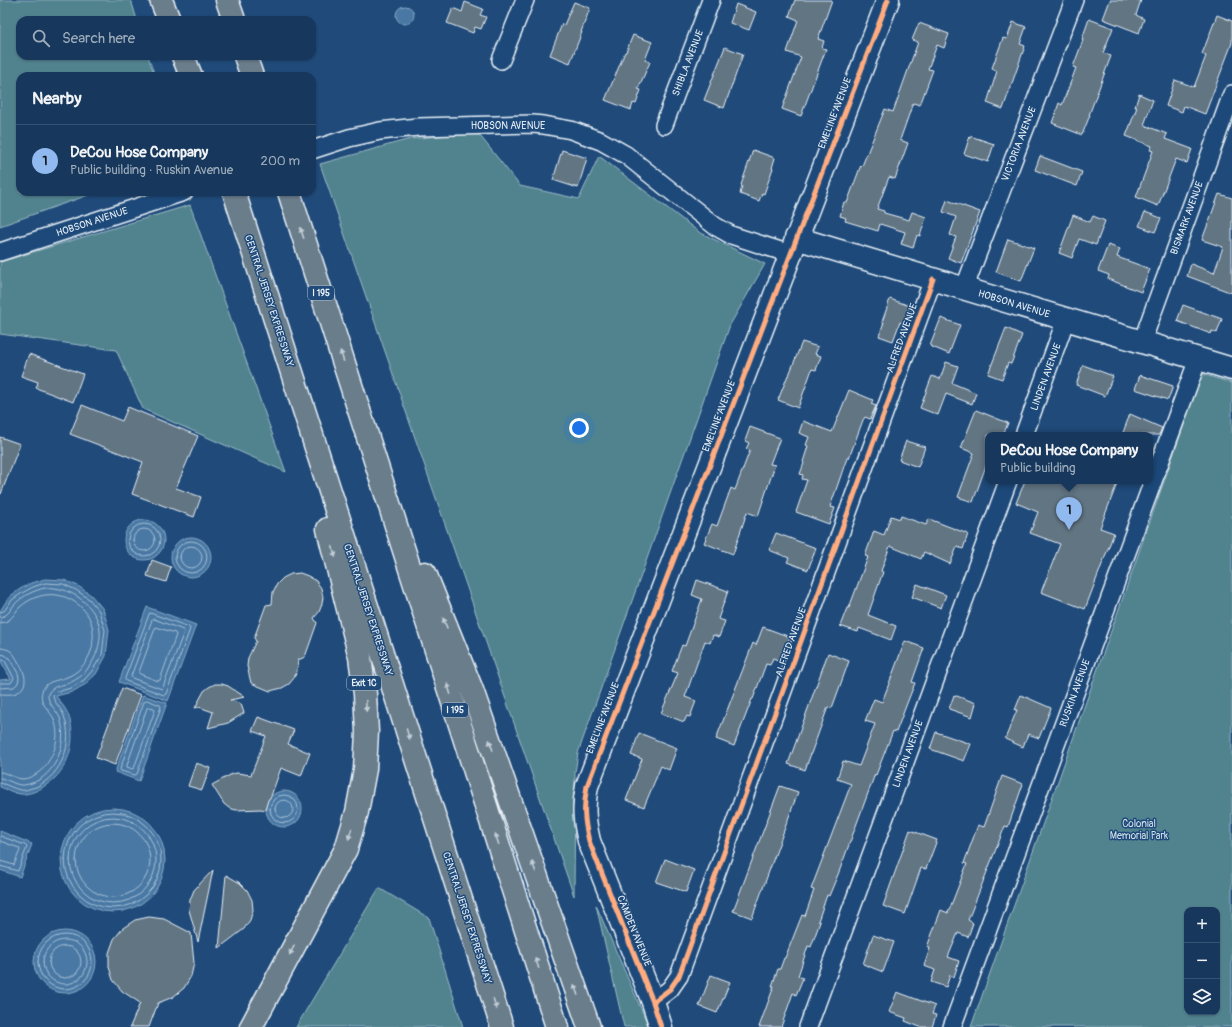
<!DOCTYPE html>
<html lang="en">
<head>
<meta charset="utf-8">
<style>
	:root { --surface:#17385c; --page:#244365; --text:#f1f3f6; --muted:#9eacbb; --line:#365272; --accent:#90b9f0 }
	body { margin:0; font-family:Pangolin,sans-serif; background:var(--page); color:var(--text) }
	.controls { position:absolute; right:12px; bottom:12px; display:grid; overflow:hidden; border-radius:8px; box-shadow:0 1px 3px #0004 }
	.controls button { width:36px; height:36px; display:grid; place-items:center; padding:0; border:0; border-bottom:1px solid var(--line); background:var(--surface); color:var(--text); font:20px sans-serif }
	.you { position:absolute; left:579px; top:428px; width:14px; height:14px; margin:-10px; border:3px solid #fff; border-radius:50%; background:#1a73e8; box-shadow:0 0 0 6px #1a73e833 }
	.badge { display:grid; place-items:center; width:26px; height:26px; border-radius:50%; background:var(--accent); color:#111; font-size:13px; font-weight:700 }
	.pin { position:absolute; translate:-50% -33px; filter:drop-shadow(0 1px 2px #0008) }
	.pin::after { content:''; position:absolute; top:21px; width:14px; height:12px; background:inherit; clip-path:polygon(0 0,100% 0,50% 100%) }
	.popup { position:absolute; left:985px; top:432px; width:168px; height:52px; box-sizing:border-box; display:grid; place-content:center; border-radius:8px; background:var(--surface); filter:drop-shadow(0 1px 3px #0005); font-size:13px; white-space:nowrap; color:var(--muted) }
	.popup b { font-size:15px; color:var(--text) }
	.popup::after { content:''; position:absolute; left:50%; top:100%; margin-left:-8px; border:8px solid transparent; border-top-color:var(--surface) }
	.list { margin:0; padding:0; list-style:none }
	h2 { display:flex; justify-content:space-between; align-items:center; height:52px; margin:0; padding:0 16px; font-size:17px }
	h2 small { font-size:13px; font-weight:400; color:var(--muted) }
	.list li { display:grid; grid-template-columns:26px 1fr auto; gap:12px; align-items:center; box-sizing:border-box; height:72px; padding:0 16px; border-top:1px solid var(--line) }
	.list b { display:block; font-size:15px; white-space:nowrap }
	.list p { margin:0; font-size:13px; white-space:nowrap; color:var(--muted) }
	.list em { font-size:13px; font-style:normal; color:var(--muted) }
	.icon { flex:none; width:22px; height:22px; fill:none; stroke:currentColor; stroke-width:2; stroke-linecap:round; stroke-linejoin:round }
	.map { position:relative; flex:none; width:1232px; height:1027px; overflow:hidden }
	.search { position:absolute; background:var(--surface); box-shadow:0 1px 3px #0004; left:16px; top:16px; width:300px; height:44px; display:flex; align-items:center; gap:10px; box-sizing:border-box; padding:0 14px; border-radius:12px; color:var(--muted); font-size:15px }
	.panel { position:absolute; background:var(--surface); box-shadow:0 1px 3px #0004; left:16px; top:72px; width:300px; height:124px; border-radius:12px }
	.map>svg:first-child { display:block }
</style>
</head>
<body>
<div class="map">
<svg width="1232" height="1027" viewBox="0 0 1232 1027">
	<rect width="100%" height="100%" fill="#1f4a7a"/>
	<filter id="ink" filterUnits="userSpaceOnUse"><feTurbulence type="fractalNoise" baseFrequency=".025" numOctaves="2"/><feDisplacementMap in="SourceGraphic" scale="8" xChannelSelector="R" yChannelSelector="G"/><feConvolveMatrix kernelMatrix="1 2 1 2 8 2 1 2 1" color-interpolation-filters="sRGB"/></filter>
	<g filter="url(#ink)">
		<path fill="#51838f" stroke="#9cbac4" fill-rule="evenodd" d="M 0,0 L 131,0 L 137,20 L 20,20 L 20,56 L 148,56 L 155,76 L 20,76 L 20,192 L 97,192 L 0,226 Z
			M 477,132 L 520,186 L 579,199 L 599,156 L 699,232 L 765,264 L 730,325 L 578,753 L 575,773 L 574,896 L 320,164 L 410,139 Z
			M 190,205 L 286,472 L 143,409 L 116,350 L 0,334 L 0,262 Z
			M 1202,374 L 1232,383 L 1232,1027 L 971,1027 ZM 1187,910 L 1217,910 L 1217,1012 L 1187,1012 Z
			M 379,888 L 429,918 L 463,1027 L 296,1027 Z
			M 596,905 L 649,1027 L 624,1027 Z"/>
		<path fill="#4878a4" stroke="#88a8c6" d="M396 15a9 9 0 1 1 18 0a9 9 0 1 1-18 0Z
			M124 540a20 20 0 1 1 40 0a20 20 0 1 1-40 0Z
			M171 557a20 20 0 1 1 40 0a20 20 0 1 1-40 0Z
			M 45,579 L 64,580 L 78,586 L 91,595 L 103,609 L 109,630 L 106,656 L 96,674 L 86,684 L 72,692 L 56,696 C 60,702 65,707 68,714 C 78,739 69,771 46,785 C 40,790 29,795 20,794 C 14,793 6,789 0,787 L 0,680 L 11,679 L 0,660 L 0,611 L 9,597 L 20,589 L 31,583 Z
			M 147,607 L 196,625 L 168,701 L 119,682 Z
			M 143,695 L 167,703 L 139,781 L 115,772 Z
			M266 809a18 18 0 1 1 36 0a18 18 0 1 1-36 0Z
			M61 860a52 52 0 1 1 104 0a52 52 0 1 1-104 0Z
			M 0,831 L 32,844 L 20,877 L 0,870 Z
			M34 962a31 31 0 1 1 62 0a31 31 0 1 1-62 0Z"/>
		<g fill="none" stroke-linecap="round" stroke-linejoin="round">
			<path stroke="#a8c1d6" stroke-width="1" d="M128 540a16 16 0 1 1 32 0a16 16 0 1 1-32 0Z
				M133 540a11 11 0 1 1 22 0a11 11 0 1 1-22 0Z
				M175 557a16 16 0 1 1 32 0a16 16 0 1 1-32 0Z
				M180 557a11 11 0 1 1 22 0a11 11 0 1 1-22 0Z
				M 0,612 L 4,611 L 12,600 L 22,593 L 33,587 L 45,583 L 63,584 L 76,590 L 89,599 L 99,611 L 105,630 L 102,655 L 92,671 L 84,680 L 71,688 L 56,692 L 53,695 C 53,702 62,709 64,716 C 74,743 62,775 36,787 C 31,788 25,791 21,790 C 13,789 7,784 0,783
				M 150,613 L 189,627 L 190,629 L 166,694 L 164,695 L 126,681 L 125,679 Z
				M 0,617 C 9,616 10,609 15,604 C 22,596 35,590 45,588 C 69,585 98,606 100,631 C 101,643 96,659 88,668 C 84,675 76,680 69,683 C 61,686 52,685 48,694 C 47,703 56,709 60,718 C 69,745 54,781 24,785 C 16,786 8,779 0,778
				M 154,619 L 183,630 L 184,632 L 163,687 L 162,689 L 132,678 L 131,676 L 152,620 Z
				M 0,623 C 12,622 13,614 20,607 C 38,591 63,590 81,607 C 90,615 94,627 93,639 C 92,643 93,648 91,651 C 87,663 78,673 67,677 C 58,681 48,680 43,689 C 37,702 49,709 54,719 C 60,736 56,751 46,765 C 41,772 32,778 23,779 C 16,779 8,773 0,772
				M 156,627 L 175,633 L 176,635 L 160,680 L 158,681 L 140,674 L 139,673 Z
				M 0,648 C 3,648 6,649 9,650 C 14,653 16,658 19,663 C 25,673 30,686 16,693 C 11,695 5,694 0,694
				M 0,654 L 5,655 L 9,658 L 18,673 L 19,678 L 18,683 L 14,687 L 0,688
				M 0,659 L 5,661 L 14,678 L 11,683 L 0,683
				M 147,700 L 160,705 L 161,707 L 137,774 L 135,775 L 121,771 L 120,769 L 144,702 Z
				M 149,707 L 154,708 L 155,710 L 134,768 L 132,769 L 127,767 L 127,765 L 147,708 Z
				M270 809a14 14 0 1 1 28 0a14 14 0 1 1-28 0Z
				M275 809a9 9 0 1 1 18 0a9 9 0 1 1-18 0Z
				M65 860a48 48 0 1 1 96 0a48 48 0 1 1-96 0Z
				M70 860a43 43 0 1 1 86 0a43 43 0 1 1-86 0Z
				M76 860a37 37 0 1 1 74 0a37 37 0 1 1-74 0Z
				M 0,836 L 25,845 L 27,847 L 18,871 L 0,866
				M 0,841 L 19,848 L 20,850 L 14,865 L 0,861
				M38 962a27 27 0 1 1 54 0a27 27 0 1 1-54 0Z
				M43 962a22 22 0 1 1 44 0a22 22 0 1 1-44 0Z
				M49 962a16 16 0 1 1 32 0a16 16 0 1 1-32 0Z"/>
		</g>
		<path fill="#627583" stroke="#e8f1f8" d="M 795,0 L 832,0 L 818,39 L 824,41 L 822,48 L 826,49 L 801,116 L 782,109 L 801,57 L 787,52 L 798,20 L 789,16 Z
			M 1110,0 L 1141,0 L 1136,15 L 1144,19 L 1139,33 L 1103,19 Z
			M 465,2 L 483,9 L 480,15 L 486,17 L 481,29 L 475,27 L 473,33 L 447,23 L 453,8 L 462,12 Z
			M 574,2 L 590,8 L 581,32 L 582,32 L 570,63 L 550,55 L 562,24 L 564,25 Z
			M 736,4 L 756,12 L 749,30 L 730,23 Z
			M 1217,15 L 1232,21 L 1232,43 L 1205,114 L 1184,106 L 1182,112 L 1166,106 L 1175,80 L 1194,87 L 1206,56 L 1202,54 Z
			M 1089,19 L 1113,28 L 1103,53 L 1111,56 L 1089,115 L 1090,115 L 1082,135 L 1052,123 L 1059,103 L 1062,105 L 1076,68 L 1073,67 L 1083,40 L 1082,39 Z
			M 1013,22 L 1026,27 L 1020,44 L 1025,46 L 1003,109 L 987,103 L 997,71 L 992,68 L 1003,38 L 1007,39 Z
			M 919,23 L 949,34 L 944,48 L 937,45 L 928,69 L 933,70 L 920,105 L 913,103 L 900,140 L 908,143 L 895,179 L 889,177 L 877,209 L 884,211 L 884,213 L 909,220 L 912,212 L 926,217 L 920,236 L 917,235 L 913,248 L 901,244 L 905,232 L 880,224 L 878,231 L 845,221 L 846,218 L 840,216 L 844,202 L 847,203 L 861,165 L 862,166 L 885,109 L 893,112 L 918,42 L 912,40 Z
			M 633,35 L 652,42 L 645,60 L 650,62 L 638,89 L 641,90 L 636,104 L 633,103 L 631,110 L 605,100 L 625,52 L 626,52 Z
			M 725,47 L 743,54 L 724,108 L 704,100 Z
			M 1139,94 L 1153,100 L 1144,125 L 1167,134 L 1165,139 L 1192,149 L 1187,163 L 1176,159 L 1158,206 L 1136,197 L 1153,151 L 1150,150 L 1152,146 L 1126,136 L 1137,107 L 1135,107 Z
			M 970,136 L 994,144 L 988,162 L 964,154 Z
			M 562,150 L 587,158 L 578,188 L 553,180 Z
			M 753,150 L 775,158 L 772,168 L 773,168 L 764,194 L 762,193 L 759,201 L 740,194 L 742,186 L 741,185 Z
			M 1040,156 L 1082,172 L 1077,186 L 1035,170 Z
			M 1219,194 L 1232,198 L 1232,293 L 1187,276 L 1191,264 L 1214,273 L 1223,247 L 1202,240 Z
			M 947,200 L 980,212 L 961,263 L 948,258 L 956,237 L 950,235 L 956,217 L 943,212 Z
			M 1145,212 L 1161,218 L 1155,232 L 1139,226 Z
			M 1073,215 L 1090,222 L 1093,216 L 1105,221 L 1096,245 L 1079,239 L 1072,258 L 1059,253 Z
			M 1008,239 L 1034,248 L 1021,281 L 996,272 Z
			M 1108,245 L 1120,249 L 1117,257 L 1150,269 L 1141,292 L 1108,279 L 1109,275 L 1098,271 Z
			M 890,299 L 910,306 L 904,324 L 900,322 L 893,341 L 879,336 L 884,322 L 882,322 Z
			M 1183,305 L 1222,319 L 1217,333 L 1212,331 L 1211,334 L 1177,321 Z
			M 941,318 L 960,325 L 949,354 L 930,346 Z
			M 1006,328 L 1022,335 L 1011,364 L 1008,363 L 1002,379 L 988,374 Z
			M 802,342 L 818,347 L 815,354 L 821,356 L 816,370 L 812,369 L 798,408 L 778,400 L 788,375 L 789,375 Z
			M 29,354 L 83,374 L 73,402 L 36,388 L 38,382 L 21,376 Z
			M 946,362 L 958,366 L 952,383 L 976,393 L 972,404 L 946,394 L 938,415 L 920,408 L 932,376 L 940,379 Z
			M 1083,365 L 1113,376 L 1105,396 L 1076,385 Z
			M 1140,375 L 1173,386 L 1168,400 L 1135,389 Z
			M 849,390 L 873,400 L 871,404 L 876,406 L 870,419 L 865,417 L 863,420 L 849,458 L 847,458 L 830,507 L 835,508 L 829,524 L 796,512 L 807,480 L 802,479 L 803,475 L 800,474 L 804,463 L 803,462 L 808,446 L 806,445 L 809,437 L 799,433 L 803,421 L 832,432 Z
			M 82,405 L 122,421 L 128,407 L 198,436 L 176,488 L 201,497 L 194,517 L 132,494 L 143,462 L 70,434 Z
			M 976,410 L 1008,423 L 1003,435 L 988,435 L 988,460 L 973,502 L 958,497 L 974,453 L 961,448 Z
			M 1130,414 L 1162,428 L 1159,435 L 1122,435 Z
			M 750,427 L 780,438 L 770,464 L 775,465 L 758,516 L 747,512 L 733,554 L 704,543 L 712,524 L 717,526 L 731,488 L 735,490 L 750,450 L 746,449 L 749,443 L 745,441 Z
			M 0,437 L 20,444 L 1,494 L 0,494 Z
			M 906,441 L 925,447 L 918,467 L 899,460 Z
			M 1025,481 L 1118,481 L 1100,528 L 1114,533 L 1085,609 L 1041,592 L 1060,544 L 1030,533 L 1038,512 L 1016,503 Z
			M 891,516 L 900,519 L 901,516 L 926,525 L 929,519 L 968,534 L 963,549 L 957,547 L 950,564 L 924,552 L 921,559 L 890,546 L 881,571 L 883,572 L 868,615 L 896,626 L 891,640 L 859,628 L 858,632 L 840,626 L 847,608 L 849,608 L 868,557 L 865,556 L 874,531 L 884,535 Z
			M 776,533 L 816,548 L 808,570 L 787,562 L 789,558 L 769,550 Z
			M 152,560 L 171,567 L 166,582 L 147,576 Z
			M 300,573 L 308,576 L 316,581 L 321,588 L 323,597 L 322,604 L 319,612 L 314,618 L 317,623 L 305,657 L 298,660 L 297,671 L 294,678 L 289,684 L 282,688 L 270,691 L 251,683 L 247,666 L 248,658 L 256,641 L 254,638 L 266,605 L 272,604 L 273,592 L 277,584 L 283,578 L 291,574 Z
			M 697,580 L 728,591 L 718,619 L 725,621 L 719,637 L 713,635 L 710,643 L 705,641 L 685,697 L 696,701 L 690,717 L 687,716 L 684,722 L 661,713 L 678,673 L 672,671 L 682,645 L 685,646 L 702,599 L 692,595 Z
			M 917,584 L 946,595 L 941,608 L 912,597 Z
			M 763,627 L 790,637 L 780,661 L 773,658 L 770,665 L 766,664 L 753,699 L 752,699 L 734,746 L 716,739 L 753,643 L 756,645 Z
			M 905,641 L 924,648 L 912,682 L 915,683 L 909,698 L 896,732 L 893,731 L 876,775 L 875,774 L 839,872 L 829,896 L 827,895 L 818,921 L 820,922 L 811,947 L 808,946 L 798,976 L 803,978 L 796,995 L 793,993 L 781,1027 L 759,1027 L 774,986 L 772,986 L 778,969 L 780,969 L 784,958 L 785,958 L 802,915 L 805,916 L 814,890 L 811,889 L 851,784 L 837,779 L 843,761 L 859,766 L 875,724 L 865,721 L 874,699 L 882,702 Z
			M 828,653 L 849,661 L 832,708 L 828,707 L 805,770 L 788,764 Z
			M 215,684 L 222,684 L 228,686 L 245,697 L 230,700 L 241,704 L 244,713 L 228,723 L 208,728 L 213,712 L 199,707 L 195,708 L 204,691 L 209,687 Z
			M 122,688 L 141,695 L 115,765 L 96,758 Z
			M 954,695 L 976,703 L 972,717 L 949,709 Z
			M 1021,695 L 1051,708 L 1039,738 L 1028,734 L 1023,747 L 1005,739 L 1017,710 L 1015,710 Z
			M 258,717 L 294,730 L 288,744 L 310,753 L 301,776 L 281,768 L 271,796 L 268,800 L 265,810 L 261,809 L 236,810 L 229,808 L 224,804 L 212,785 L 232,774 L 237,773 L 251,775 L 266,736 L 252,731 Z
			M 936,732 L 971,744 L 964,761 L 930,749 Z
			M 639,733 L 677,748 L 669,770 L 661,766 L 644,807 L 626,800 L 642,759 L 631,755 Z
			M 196,763 L 210,768 L 202,790 L 188,786 Z
			M 1002,776 L 1023,784 L 1008,827 L 1005,826 L 968,920 L 973,923 L 968,937 L 958,933 L 948,957 L 959,961 L 954,977 L 950,975 L 946,987 L 931,982 L 935,970 L 924,966 L 930,948 L 927,947 L 941,910 L 948,913 L 967,864 L 964,863 L 978,825 L 984,827 Z
			M 780,786 L 798,792 L 752,918 L 733,911 Z
			M 910,830 L 937,840 L 926,869 L 921,868 L 905,914 L 883,906 Z
			M 665,859 L 694,870 L 686,892 L 656,882 Z
			M 213,870 L 198,942 L 189,910 L 190,900 L 194,890 Z
			M 226,875 L 240,883 L 247,890 L 252,900 L 253,910 L 250,920 L 244,929 L 219,948 Z
			M 149,917 L 164,919 L 191,933 L 194,963 L 191,976 L 184,988 L 173,997 L 158,1003 L 149,1027 L 130,1027 L 140,1003 L 122,991 L 113,980 L 109,967 L 109,953 L 114,939 L 123,928 L 135,920 Z
			M 873,935 L 894,942 L 883,972 L 863,964 Z
			M 711,975 L 730,982 L 717,1013 L 699,1006 Z
			M 897,992 L 935,1006 L 932,1014 L 936,1015 L 932,1027 L 920,1027 L 905,1021 L 906,1018 L 889,1012 Z"/>
		<g fill="none" stroke-linecap="round" stroke-linejoin="round">
			<defs>
				<path id="street" d="M 501,60 L 525,0
					M 664,125 L 711,0
					M 312,150 L 349,138 L 380,131 L 418,127 L 533,124 L 543,125 L 571,130 L 601,141 L 626,155 L 715,226 L 731,235 L 790,254
					M 0,252 L 184,192
					M 964,289 L 1074,0
					M 1142,342 L 1232,94
					M 1024,435 L 1066,319
					M 653,1002 L 670,989 L 679,976 L 933,279
					M 808,1027 L 1008,481
					M 952,1027 L 1198,359"/>
				<path id="secondary" d="M 796,238 L 1232,369
					M 661,1027 L 653,1002 L 589,841 C 584,820 583,807 587,786 L 888,0"/>
				<path id="highway" d="M 161,0 L 169,20
					M 227,0 L 234,20
					M 183,56 L 191,76
					M 245,56 L 252,76
					M 234,192 L 502,1027
					M 289,192 L 557,1027
					M 425,573 L 472,690 L 589,1027
					M 251,1027 L 346,849 L 357,812 L 365,769 L 367,732 L 365,694 L 360,657 L 328,529"/>
			</defs>
			<use href="#street" stroke="#e8f1f8" stroke-width="20"/>
			<use href="#secondary" stroke="#e8f1f8" stroke-width="25"/>
			<use href="#highway" stroke="#e8f1f8" stroke-width="25"/>
			<use href="#street" stroke="#1f4a7a" stroke-width="17"/>
			<use href="#secondary" stroke="#1f4a7a" stroke-width="22"/>
			<use href="#highway" stroke="#6b7d8b" stroke-width="22"/>
			<defs>
				<path id="cycleway" d="M 653,1002 L 670,989 L 679,976 L 933,279
					M 661,1027 L 653,1002 L 589,841 C 584,820 583,807 587,786 L 888,0"/>
			</defs>
			<use href="#cycleway" stroke="#1f4a7a" stroke-width="8"/>
			<use href="#cycleway" stroke="#ffac80" stroke-width="5"/>
		</g>
		<defs><path id="oneway-solid" d="M-6-.8H1V-3.2L6.5 0L1 3.2V.8H-6Z"/></defs>
		<g fill="#c2ced7">
			<use href="#oneway-solid" transform="translate(302 233) rotate(-108)"/>
			<use href="#oneway-solid" transform="translate(342 356) rotate(-108)"/>
			<use href="#oneway-solid" transform="translate(334 552) rotate(76)"/>
			<use href="#oneway-solid" transform="translate(445 623) rotate(-112)"/>
			<use href="#oneway-solid" transform="translate(449 689) rotate(-108)"/>
			<use href="#oneway-solid" transform="translate(366 706) rotate(87)"/>
			<use href="#oneway-solid" transform="translate(408 734) rotate(72)"/>
			<use href="#oneway-solid" transform="translate(491 745) rotate(-109)"/>
			<use href="#oneway-solid" transform="translate(350 834) rotate(107)"/>
			<use href="#oneway-solid" transform="translate(497 839) rotate(-108)"/>
			<use href="#oneway-solid" transform="translate(534 867) rotate(-109)"/>
			<use href="#oneway-solid" transform="translate(292 950) rotate(118)"/>
			<use href="#oneway-solid" transform="translate(537 963) rotate(-108)"/>
			<use href="#oneway-solid" transform="translate(576 990) rotate(-109)"/>
			<use href="#oneway-solid" transform="translate(495 1004) rotate(72)"/>
		</g>
	</g>
	<g text-anchor="middle" dominant-baseline="central" stroke-width="3" stroke-linejoin="round" paint-order="stroke">
		<g fill="#1f4a7a" stroke="#acbfd2" stroke-width="1">
			<rect x="308" y="286" width="26" height="14" rx="3"/>
			<rect x="347" y="676" width="34" height="14" rx="3"/>
			<rect x="442" y="703" width="26" height="14" rx="3"/>
		</g>
		<g font-size="9" font-weight="bold" fill="#e8f1f8">
			<text x="321" y="293">I 195</text>
			<text x="364" y="683">Exit 1C</text>
			<text x="455" y="710">I 195</text>
		</g>
		<g font-size="10" fill="#e8f1f8" stroke="#1f4a7a">
			<text transform="translate(688 63) rotate(-69)">SHIBLA AVENUE</text>
			<text transform="translate(835 113) rotate(-69)">EMELINE AVENUE</text>
			<text x="508" y="126">HOBSON AVENUE</text>
			<text transform="translate(1019 144) rotate(-69)">VICTORIA AVENUE</text>
			<text transform="translate(1187 218) rotate(-70)">BISMARK AVENUE</text>
			<text transform="translate(92 222) rotate(-18)">HOBSON AVENUE</text>
			<text transform="translate(269 301) rotate(72)">CENTRAL JERSEY EXPRESSWAY</text>
			<text transform="translate(1014 304) rotate(17)">HOBSON AVENUE</text>
			<text transform="translate(902 338) rotate(-70)">ALFRED AVENUE</text>
			<text transform="translate(1046 377) rotate(-70)">LINDEN AVENUE</text>
			<text transform="translate(719 416) rotate(-69)">EMELINE AVENUE</text>
			<text transform="translate(368 610) rotate(72)">CENTRAL JERSEY EXPRESSWAY</text>
			<text transform="translate(791 642) rotate(-70)">ALFRED AVENUE</text>
			<text transform="translate(1075 693) rotate(-70)">RUSKIN AVENUE</text>
			<text transform="translate(603 718) rotate(-69)">EMELINE AVENUE</text>
			<text transform="translate(908 754) rotate(-70)">LINDEN AVENUE</text>
			<text transform="translate(467 918) rotate(72)">CENTRAL JERSEY EXPRESSWAY</text>
			<text transform="translate(634 931) rotate(68)">CAMDEN AVENUE</text>
		</g>
		<g font-size="10" fill="#d1e0e8" stroke="#1f4a7a">
			<text x="1139" y="824">Colonial<tspan x="1139" dy="12">Memorial Park</tspan></text>
		</g>
	</g>
</svg>
<div class="controls">
<button>+</button>
<button>−</button>
<button><svg class="icon" aria-label="layers" viewBox="0 0 24 24"><path d="M12 4l9 5-9 5-9-5zM3 14l9 5 9-5"/></svg></button>
</div>
<div class="you"></div>
<div class="pin badge" style="left:1069px;top:530px">1</div>
<div class="popup"><b>DeCou Hose Company</b>Public building</div>
<div class="search"><svg class="icon" aria-label="search" viewBox="0 0 24 24"><circle cx="10" cy="10" r="6"/><path d="M15 15l6 6"/></svg>Search here</div>
<section class="panel">
<h2>Nearby<small></small></h2>
<ul class="list">
<li><span class="badge">1</span><div><b>DeCou Hose Company</b><p>Public building · Ruskin Avenue</p></div><em>200 m</em></li>
</ul>
</section>
</div>
</body>
</html>
